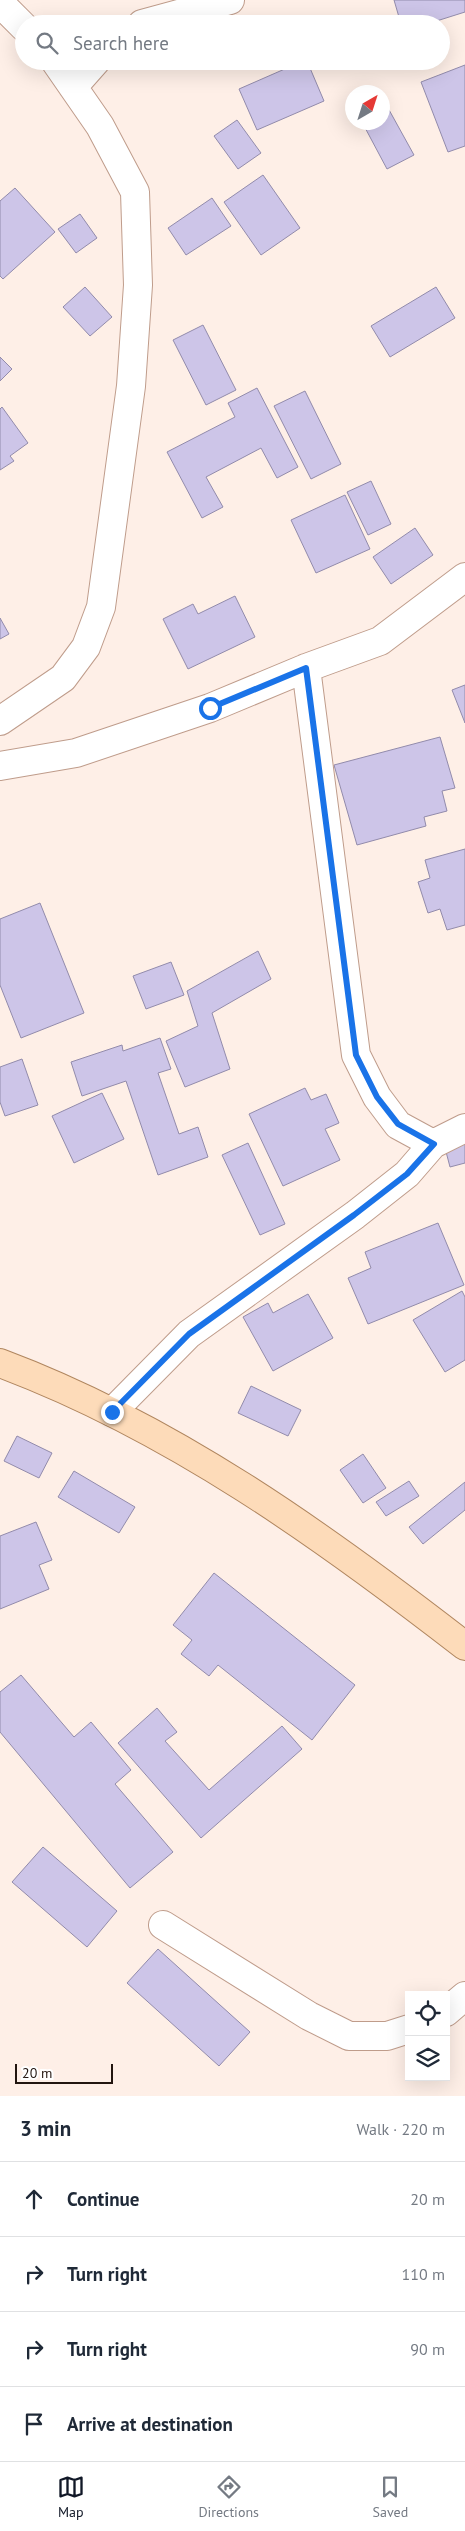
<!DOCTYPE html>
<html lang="en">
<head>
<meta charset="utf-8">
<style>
	:root { --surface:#fff; --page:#f6f6f7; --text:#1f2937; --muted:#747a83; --line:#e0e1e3; --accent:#111827 }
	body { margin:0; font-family:"PT Sans",sans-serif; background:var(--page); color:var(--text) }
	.controls { position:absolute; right:15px; bottom:15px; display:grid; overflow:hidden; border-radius:0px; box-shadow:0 5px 20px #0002 }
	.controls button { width:45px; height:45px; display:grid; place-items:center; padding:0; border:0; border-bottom:1px solid var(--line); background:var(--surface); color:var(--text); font:25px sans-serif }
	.compass { position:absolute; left:345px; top:85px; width:45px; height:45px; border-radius:50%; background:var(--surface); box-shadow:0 5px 20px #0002; rotate:39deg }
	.scale { position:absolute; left:15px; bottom:12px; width:98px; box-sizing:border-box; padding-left:5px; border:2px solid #22150f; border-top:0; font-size:14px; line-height:18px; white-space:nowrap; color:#22150f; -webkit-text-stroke:4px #fff; paint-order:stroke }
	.stop { position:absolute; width:15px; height:15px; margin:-11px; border:4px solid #1a73e8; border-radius:50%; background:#fff }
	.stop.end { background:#1a73e8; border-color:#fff; box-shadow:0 1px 5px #0008 }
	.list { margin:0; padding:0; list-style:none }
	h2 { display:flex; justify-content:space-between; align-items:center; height:65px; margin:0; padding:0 20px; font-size:21px }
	h2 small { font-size:16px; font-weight:400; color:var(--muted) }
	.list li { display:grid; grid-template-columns:32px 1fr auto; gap:15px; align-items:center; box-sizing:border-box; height:75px; padding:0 20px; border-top:1px solid var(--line) }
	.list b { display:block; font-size:19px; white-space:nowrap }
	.list em { font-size:16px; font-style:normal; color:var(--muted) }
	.icon { flex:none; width:28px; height:28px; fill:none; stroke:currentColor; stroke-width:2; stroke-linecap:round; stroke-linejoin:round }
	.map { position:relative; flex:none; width:465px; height:2096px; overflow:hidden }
	.search { position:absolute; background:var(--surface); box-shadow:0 5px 20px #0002; left:15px; right:15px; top:15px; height:55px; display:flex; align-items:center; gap:12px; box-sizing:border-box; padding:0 18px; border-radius:28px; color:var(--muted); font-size:19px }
	.sheet { height:365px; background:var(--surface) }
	nav { display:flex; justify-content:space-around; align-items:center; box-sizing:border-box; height:70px; border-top:1px solid var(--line); background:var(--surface); font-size:14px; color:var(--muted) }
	nav a { display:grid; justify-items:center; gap:2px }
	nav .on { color:var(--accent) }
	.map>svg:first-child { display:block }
</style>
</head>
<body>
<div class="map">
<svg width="465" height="2096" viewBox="0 0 465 2096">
	<rect width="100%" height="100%" fill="#feefe7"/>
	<path fill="#cdc5e8" stroke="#928bab" d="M 394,0 L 465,0 L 465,12 L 427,24 L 401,24 Z
		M 303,61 L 307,61 L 324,101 L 257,130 L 239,89 Z
		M 465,65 L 465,146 L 448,152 L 421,82 Z
		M 388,108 L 414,155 L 387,169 L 362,122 L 382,122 L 382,111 Z
		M 237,120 L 261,153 L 238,169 L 214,136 Z
		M 263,175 L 300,228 L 261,255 L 224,202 Z
		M 15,188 L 55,232 L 3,279 L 0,276 L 0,201 Z
		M 212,198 L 231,226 L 186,255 L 168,228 Z
		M 80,214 L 97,238 L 76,253 L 58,229 Z
		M 85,287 L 112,317 L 90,336 L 63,307 Z
		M 436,287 L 455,318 L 390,357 L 371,326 Z
		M 203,325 L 236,390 L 206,405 L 173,340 Z
		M 0,357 L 12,369 L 0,381 Z
		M 257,388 L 298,467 L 277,478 L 261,448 L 206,477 L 223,507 L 202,518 L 167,452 L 235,417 L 228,403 Z
		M 305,391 L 341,464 L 311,479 L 274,406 Z
		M 2,407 L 28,443 L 10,456 L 14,461 L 0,470 L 0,409 Z
		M 371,481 L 391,524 L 368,535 L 347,492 Z
		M 345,495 L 370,549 L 316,573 L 291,520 Z
		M 415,528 L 433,555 L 391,584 L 373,557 Z
		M 235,596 L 255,637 L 188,669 L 163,619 L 193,604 L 198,614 Z
		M 0,618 L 9,634 L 0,639 Z
		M 465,685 L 465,723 L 452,690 Z
		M 440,737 L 455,788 L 442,791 L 447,811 L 424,817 L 426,826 L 357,845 L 334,765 Z
		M 465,849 L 465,925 L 447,930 L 440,909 L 428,913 L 418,882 L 430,878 L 425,860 Z
		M 40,903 L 84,1013 L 21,1038 L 0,985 L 0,919 Z
		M 258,951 L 271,979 L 212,1013 L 230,1069 L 185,1087 L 166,1041 L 198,1026 L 187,991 Z
		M 171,962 L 184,995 L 146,1009 L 133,976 Z
		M 160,1038 L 171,1069 L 158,1073 L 179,1134 L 198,1127 L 208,1157 L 158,1175 L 126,1081 L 82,1096 L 71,1062 L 122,1045 L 123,1051 Z
		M 22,1059 L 38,1105 L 5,1116 L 0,1102 L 0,1067 Z
		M 305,1088 L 311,1100 L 326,1094 L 339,1123 L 325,1129 L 340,1160 L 283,1186 L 249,1114 Z
		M 102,1093 L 124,1139 L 74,1163 L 52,1116 Z
		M 465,1138 L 465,1163 L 450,1167 L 444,1144 Z
		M 248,1143 L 285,1224 L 260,1235 L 222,1155 Z
		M 438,1223 L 464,1285 L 368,1324 L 348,1278 L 371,1268 L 365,1252 Z
		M 462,1291 L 465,1297 L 465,1360 L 445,1372 L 413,1320 Z
		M 308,1294 L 333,1338 L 273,1371 L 243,1317 L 268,1303 L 273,1313 Z
		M 251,1386 L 301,1410 L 288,1436 L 238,1413 Z
		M 17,1436 L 52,1453 L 39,1478 L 4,1461 Z
		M 363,1454 L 386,1488 L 363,1503 L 340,1470 Z
		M 74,1471 L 135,1507 L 119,1533 L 58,1497 Z
		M 409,1481 L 419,1496 L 386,1516 L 376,1502 Z
		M 465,1482 L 465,1510 L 423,1544 L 409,1527 Z
		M 36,1522 L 52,1560 L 39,1565 L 49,1589 L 0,1609 L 0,1536 Z
		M 214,1573 L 355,1685 L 312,1740 L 218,1665 L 209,1676 L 181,1654 L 192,1640 L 173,1625 Z
		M 21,1675 L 74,1737 L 91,1722 L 131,1770 L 115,1784 L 173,1852 L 130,1888 L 0,1732 L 0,1692 Z
		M 157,1708 L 177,1732 L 165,1741 L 209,1790 L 282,1726 L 302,1749 L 201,1838 L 118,1743 Z
		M 43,1847 L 117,1911 L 87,1947 L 12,1882 Z
		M 158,1949 L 250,2032 L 219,2066 L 127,1983 Z"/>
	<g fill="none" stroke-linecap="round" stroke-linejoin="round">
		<defs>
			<path id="minor" d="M 0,3 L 24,27
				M 142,24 L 230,0
				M 73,87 L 96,61
				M 306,668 L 356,1055 L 377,1097 L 398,1125 L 433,1144 L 465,1128
				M 0,721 L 63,678 L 86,647 L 101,607 L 131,386 L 138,285 L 135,192 L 100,126 L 55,61
				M 0,766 L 76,753 L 210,708 L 306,668 L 380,641 L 465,577
				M 112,1412 L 189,1334 L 355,1215 L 407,1174 L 433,1144
				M 163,1925 L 309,2016 L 349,2036 L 387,2036 L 409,2029
				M 446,2012 L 465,1996"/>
			<path id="major" d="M 0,1363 C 171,1427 322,1535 465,1646"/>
		</defs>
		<use href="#minor" stroke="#bf9c8b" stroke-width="30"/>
		<use href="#major" stroke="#b0865f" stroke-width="30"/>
		<use href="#minor" stroke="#fff" stroke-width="28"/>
		<use href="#major" stroke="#fddbb9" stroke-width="28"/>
	</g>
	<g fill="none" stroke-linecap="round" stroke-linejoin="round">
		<path stroke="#1a73e8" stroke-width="6" d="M 112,1412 L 189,1334 L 354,1215 L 407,1174 L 434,1144 L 398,1124 L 377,1097 L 356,1055 L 306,668 L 210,708"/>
	</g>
</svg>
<div class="controls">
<button><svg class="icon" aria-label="locate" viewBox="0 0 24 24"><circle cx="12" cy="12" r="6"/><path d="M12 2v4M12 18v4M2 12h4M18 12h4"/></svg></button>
<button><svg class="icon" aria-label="layers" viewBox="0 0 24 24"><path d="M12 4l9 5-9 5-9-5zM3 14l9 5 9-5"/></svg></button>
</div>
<svg class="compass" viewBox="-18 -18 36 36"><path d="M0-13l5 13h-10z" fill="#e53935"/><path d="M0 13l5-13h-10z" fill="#747a83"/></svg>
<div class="scale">20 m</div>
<div class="stop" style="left:210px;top:708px"></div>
<div class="stop end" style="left:112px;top:1412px"></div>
<div class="search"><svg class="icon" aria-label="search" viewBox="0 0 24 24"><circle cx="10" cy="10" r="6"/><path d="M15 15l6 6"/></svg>Search here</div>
</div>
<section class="sheet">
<h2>3 min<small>Walk · 220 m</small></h2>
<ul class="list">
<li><svg class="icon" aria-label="ahead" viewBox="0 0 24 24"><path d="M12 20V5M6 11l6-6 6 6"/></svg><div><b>Continue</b></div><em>20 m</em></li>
<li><svg class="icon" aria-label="right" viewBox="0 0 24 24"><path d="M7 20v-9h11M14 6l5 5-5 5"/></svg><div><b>Turn right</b></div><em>110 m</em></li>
<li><svg class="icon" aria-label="right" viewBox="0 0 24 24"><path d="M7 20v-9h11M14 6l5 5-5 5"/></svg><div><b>Turn right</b></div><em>90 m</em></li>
<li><svg class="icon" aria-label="arrive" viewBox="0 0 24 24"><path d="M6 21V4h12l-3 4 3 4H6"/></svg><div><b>Arrive at destination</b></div></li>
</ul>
</section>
<nav>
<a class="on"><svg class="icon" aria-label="map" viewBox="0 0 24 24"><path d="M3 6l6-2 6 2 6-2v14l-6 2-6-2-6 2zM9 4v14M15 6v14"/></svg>Map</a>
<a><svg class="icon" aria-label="directions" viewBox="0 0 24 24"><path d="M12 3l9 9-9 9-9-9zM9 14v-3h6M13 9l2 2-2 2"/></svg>Directions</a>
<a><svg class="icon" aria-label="saved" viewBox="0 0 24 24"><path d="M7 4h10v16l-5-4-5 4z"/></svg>Saved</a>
</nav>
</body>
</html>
